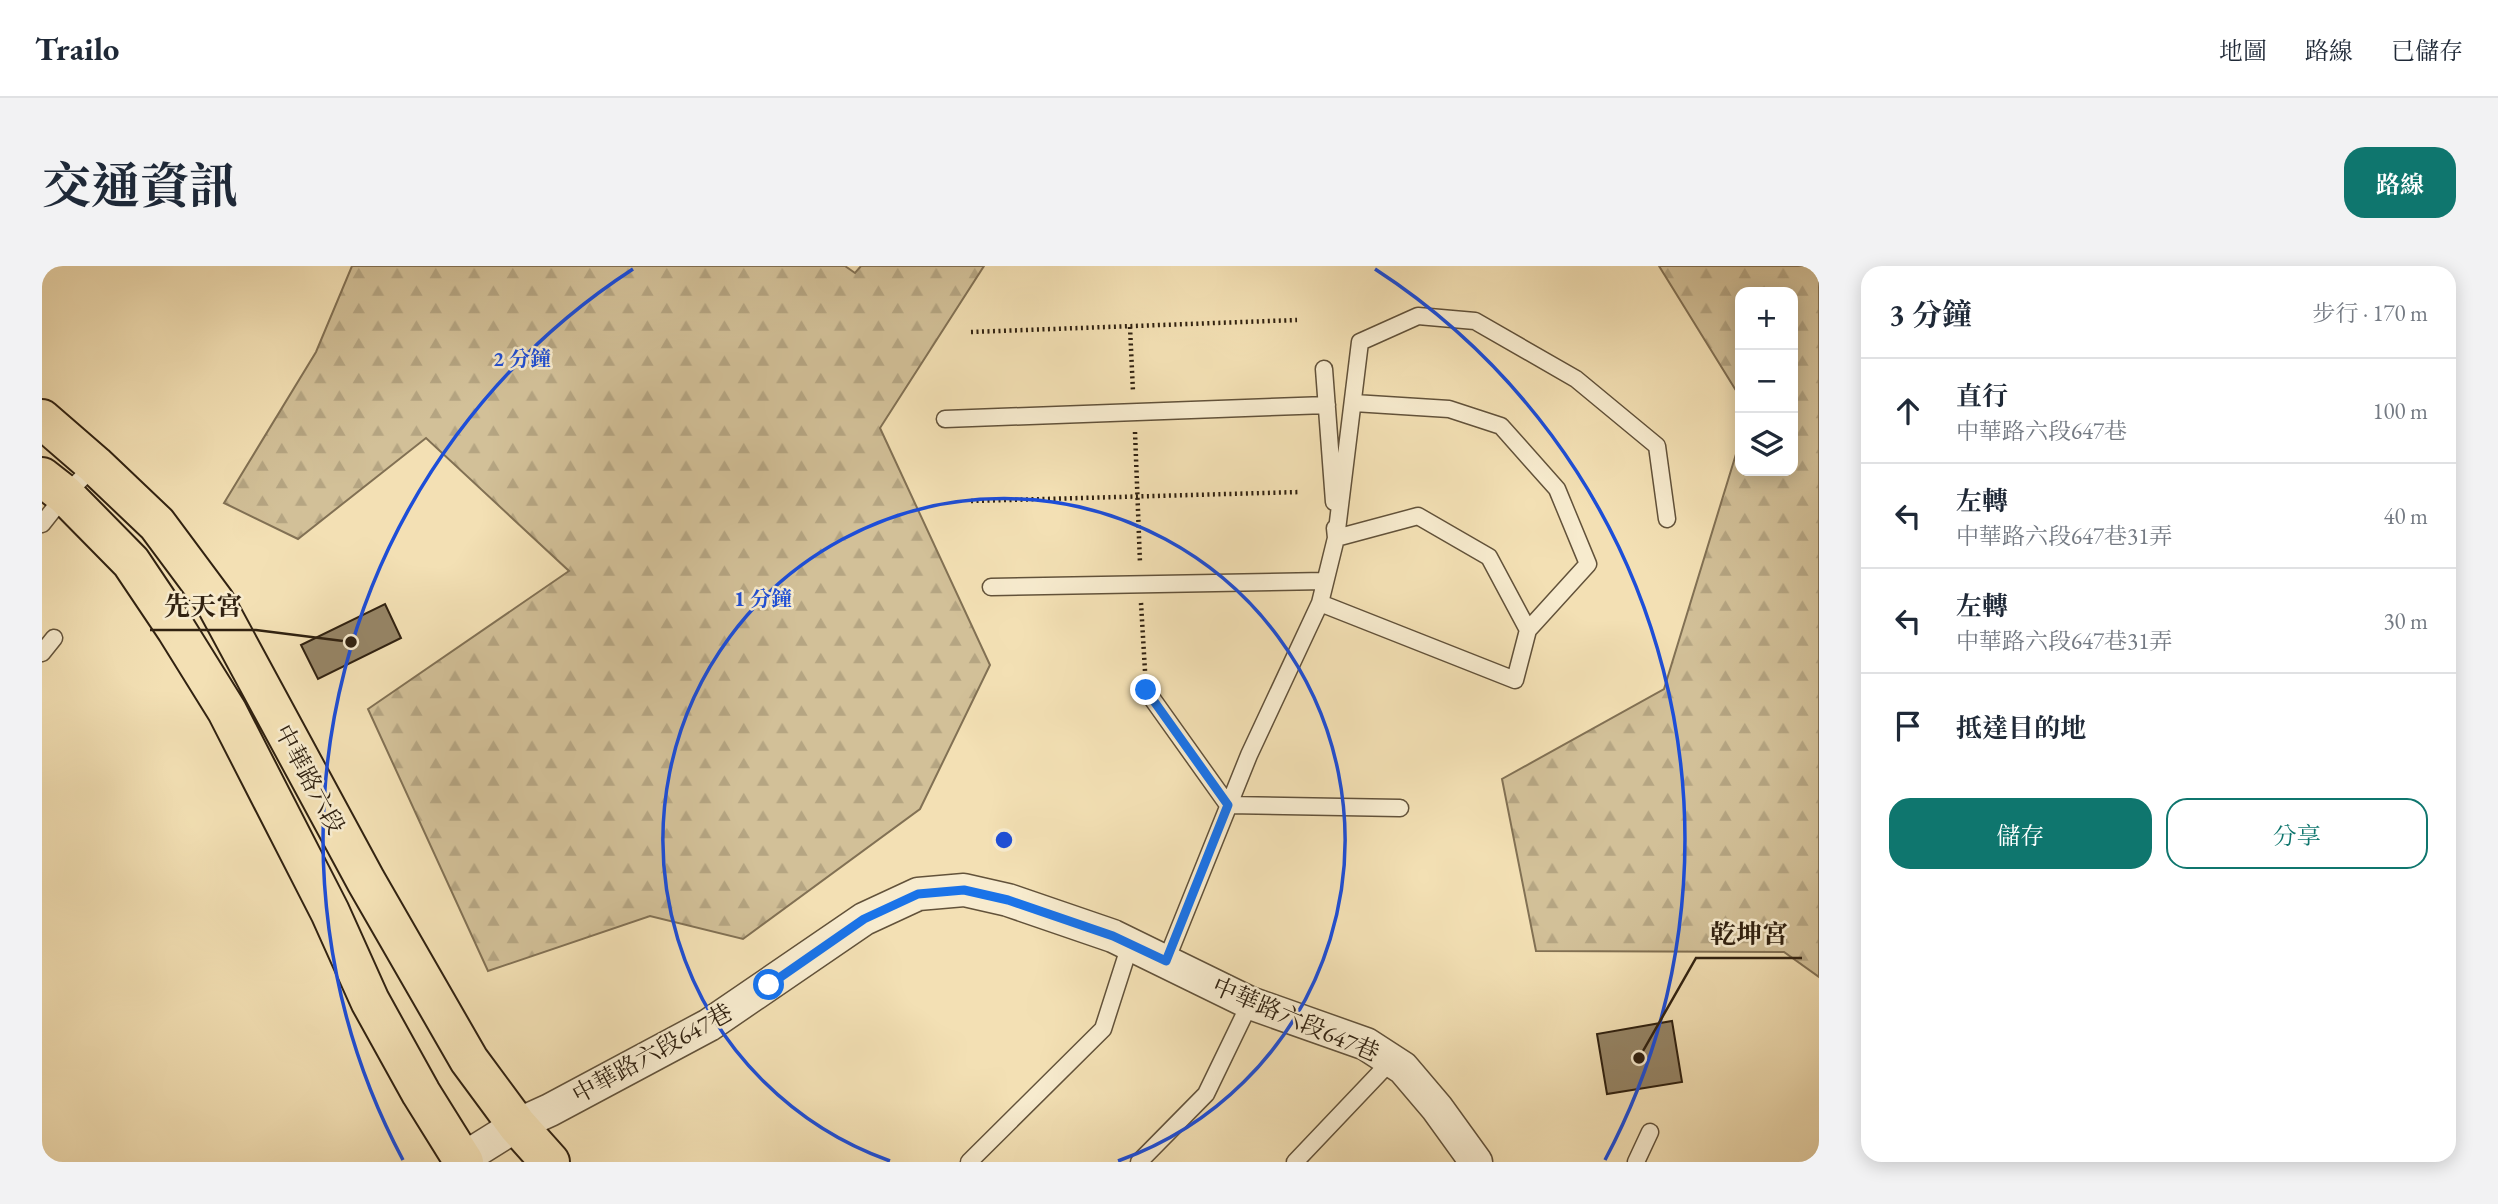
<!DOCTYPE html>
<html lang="zh-TW">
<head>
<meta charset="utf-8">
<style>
	:root { --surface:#fff; --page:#f2f2f3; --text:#1f2937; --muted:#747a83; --line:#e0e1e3; --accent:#0f766e }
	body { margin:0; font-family:"EB Garamond","Noto Serif TC",serif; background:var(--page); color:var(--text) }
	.controls { position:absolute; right:21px; top:21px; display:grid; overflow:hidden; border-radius:14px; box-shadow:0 4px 18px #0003 }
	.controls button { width:63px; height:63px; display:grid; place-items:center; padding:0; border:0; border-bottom:2px solid var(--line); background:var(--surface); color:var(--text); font:35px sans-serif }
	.stop { position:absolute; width:21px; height:21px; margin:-16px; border:5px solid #1a73e8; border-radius:50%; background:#fff }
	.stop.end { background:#1a73e8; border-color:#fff; box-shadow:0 2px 7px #0008 }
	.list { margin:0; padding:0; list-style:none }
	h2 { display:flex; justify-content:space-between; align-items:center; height:91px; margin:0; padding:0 28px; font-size:30px }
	h2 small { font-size:23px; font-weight:400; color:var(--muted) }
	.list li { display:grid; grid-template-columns:46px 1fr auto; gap:21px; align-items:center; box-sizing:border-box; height:105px; padding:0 28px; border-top:2px solid var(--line) }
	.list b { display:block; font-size:26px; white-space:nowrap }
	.list p { margin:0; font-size:23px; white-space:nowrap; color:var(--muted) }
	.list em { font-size:23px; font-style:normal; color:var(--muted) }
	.actions { display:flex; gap:14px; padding:21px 28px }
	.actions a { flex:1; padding:16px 0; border:2px solid var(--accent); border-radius:21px; text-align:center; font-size:24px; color:var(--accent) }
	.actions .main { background:var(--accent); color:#fff }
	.icon { flex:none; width:38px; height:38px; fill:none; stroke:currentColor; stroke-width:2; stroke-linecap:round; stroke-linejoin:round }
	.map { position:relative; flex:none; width:1777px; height:896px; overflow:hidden; border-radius:21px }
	header { display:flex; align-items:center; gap:42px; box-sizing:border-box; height:98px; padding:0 35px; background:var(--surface); border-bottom:2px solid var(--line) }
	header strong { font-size:33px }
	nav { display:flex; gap:38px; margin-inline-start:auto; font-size:24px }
	.intro { display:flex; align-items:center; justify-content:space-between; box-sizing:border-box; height:168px; padding:0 42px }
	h1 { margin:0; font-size:49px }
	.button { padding:18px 32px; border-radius:21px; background:var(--accent); color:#fff; font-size:24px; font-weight:700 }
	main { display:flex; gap:42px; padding:0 42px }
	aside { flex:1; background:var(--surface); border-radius:21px; box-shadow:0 4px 18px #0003 }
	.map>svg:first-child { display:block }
</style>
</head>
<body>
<header>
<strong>Trailo</strong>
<nav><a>地圖</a><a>路線</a><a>已儲存</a></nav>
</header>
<div class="intro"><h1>交通資訊</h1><a class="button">路線</a></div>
<main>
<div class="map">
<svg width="1777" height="896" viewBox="0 0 1777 896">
	<defs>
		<pattern id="forest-firs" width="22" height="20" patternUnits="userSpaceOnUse" patternTransform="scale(1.75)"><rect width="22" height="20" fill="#d2c098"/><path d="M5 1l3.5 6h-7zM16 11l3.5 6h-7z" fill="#b5a582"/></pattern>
	</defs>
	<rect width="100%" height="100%" fill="#f3e0b4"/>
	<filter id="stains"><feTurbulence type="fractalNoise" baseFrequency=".00286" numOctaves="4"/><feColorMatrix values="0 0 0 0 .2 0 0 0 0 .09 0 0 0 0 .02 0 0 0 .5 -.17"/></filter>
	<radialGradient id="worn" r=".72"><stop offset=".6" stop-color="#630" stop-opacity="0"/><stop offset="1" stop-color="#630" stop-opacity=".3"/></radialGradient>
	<path fill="url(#forest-firs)" stroke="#827154" stroke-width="2" d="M 310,0 L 803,0 L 813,7 L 819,0 L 942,0 L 838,162 L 948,399 L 878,543 L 701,673 L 608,650 L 446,705 L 326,443 L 527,305 L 384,172 L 256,273 L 182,237 L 274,86 Z
		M 1617,0 L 1777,0 L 1777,711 L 1742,686 L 1494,685 L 1460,513 L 1622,423 L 1698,175 L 1698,205 L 1751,205 L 1751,26 L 1698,26 L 1698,131 Z"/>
	<path fill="#968566" stroke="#312211" stroke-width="2" d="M 343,338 L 359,372 L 276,413 L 259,379 Z
		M 1630,755 L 1640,816 L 1565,828 L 1555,768 Z"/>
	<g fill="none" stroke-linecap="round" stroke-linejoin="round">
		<defs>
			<path id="service" d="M 1282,103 L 1292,236
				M 903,153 L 1285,139
				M 0,258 L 23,229 L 53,199
				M 949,321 L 1283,315
				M 1278,337 L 1473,414 L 1486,364 L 1546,298 L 1515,223 L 1459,160 L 1407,143 L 1312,137
				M 1486,364 L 1447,291 L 1376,250 L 1294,272 L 1318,76 L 1376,50 L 1433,55 L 1534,113 L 1615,180 L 1625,253
				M 0,387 L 12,372
				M 1104,424 L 1186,539 L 1358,542
				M 1124,695 L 1207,489 L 1278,337 L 1294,272 L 1293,262
				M 927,896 L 1061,763 L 1086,685 L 1092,679
				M 1097,896 L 1164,828 L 1208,737
				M 1253,896 L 1349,795
				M 1594,896 L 1608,866"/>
			<path id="minor" d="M 419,894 L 475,859 L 508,844 L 667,759 L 822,653 L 876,628 L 922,624 L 966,634 L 1071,670 L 1208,737 L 1324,778 L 1361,802 L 1395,842 L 1434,896"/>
			<path id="primary" d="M 0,153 L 53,199 L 115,258 L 173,336 L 324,615 L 427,794 L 475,859 L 508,896
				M 0,211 L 23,229 L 89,296 L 134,363 L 185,445 L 288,646 L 328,735 L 379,827 L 422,896"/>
		</defs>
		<use href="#service" stroke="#62523a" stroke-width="19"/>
		<use href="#minor" stroke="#62523a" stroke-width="35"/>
		<use href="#primary" stroke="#312211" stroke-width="42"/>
		<path stroke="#312211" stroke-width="4.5" stroke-dasharray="2 3.5" stroke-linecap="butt" d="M 1088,61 L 1091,126
			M 929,66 L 1255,54
			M 1093,166 L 1098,297
			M 929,235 L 1258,226
			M 1099,337 L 1103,405"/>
		<use href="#service" stroke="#f7ebce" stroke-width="16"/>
		<use href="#minor" stroke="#f7ebce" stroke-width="32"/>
		<use href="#primary" stroke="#f3e0b4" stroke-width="38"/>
	</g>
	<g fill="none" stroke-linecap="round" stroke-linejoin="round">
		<path stroke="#1a73e8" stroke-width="9" d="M 727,719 L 822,653 L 876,628 L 922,624 L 966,634 L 1071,670 L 1124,695 L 1186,539 L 1104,424"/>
	</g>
	<g fill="none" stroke="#1d4ed8" stroke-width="3.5">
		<path d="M848 895A341 341 0 1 1 1076 895"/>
		<path d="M361 894A681 681 0 0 1 591 3M1333 3A681 681 0 0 1 1563 894"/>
	</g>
	<g text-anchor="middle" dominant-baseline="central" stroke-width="5" stroke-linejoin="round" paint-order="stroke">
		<g font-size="24" fill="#312211" stroke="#f7ebce">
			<text transform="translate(268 513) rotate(62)">中華路六段</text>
			<text transform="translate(1254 753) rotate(23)">中華路六段647巷</text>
			<text transform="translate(610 787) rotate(-29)">中華路六段647巷</text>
		</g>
	</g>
	<circle cx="962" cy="574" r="10" fill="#1d4ed8" stroke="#f7ebce" stroke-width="3.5"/>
	<g font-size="21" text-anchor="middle" font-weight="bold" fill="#1d4ed8" stroke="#f7ebce" stroke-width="5" stroke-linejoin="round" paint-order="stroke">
		<text x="480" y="100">2 分鐘</text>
		<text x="721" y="340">1 分鐘</text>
	</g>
	<path fill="none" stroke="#312211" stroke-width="2.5" d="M309 376L214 364H108M1597 792L1654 692H1760"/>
	<g fill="#312211" stroke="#f7ebce" stroke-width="2.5">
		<circle cx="309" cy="376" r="7"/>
		<circle cx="1597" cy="792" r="7"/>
	</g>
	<g font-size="26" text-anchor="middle" font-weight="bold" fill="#312211" stroke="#f7ebce" stroke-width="5" stroke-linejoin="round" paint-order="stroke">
		<text x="161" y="349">先天宮</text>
		<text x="1707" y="677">乾坤宮</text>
	</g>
	<rect width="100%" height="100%" filter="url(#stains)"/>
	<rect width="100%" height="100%" fill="url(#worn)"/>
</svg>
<div class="controls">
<button>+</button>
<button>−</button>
<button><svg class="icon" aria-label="layers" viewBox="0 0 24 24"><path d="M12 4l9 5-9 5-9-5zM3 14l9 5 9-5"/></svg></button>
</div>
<div class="stop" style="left:727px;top:719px"></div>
<div class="stop end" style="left:1104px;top:424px"></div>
</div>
<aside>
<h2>3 分鐘<small>步行 · 170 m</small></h2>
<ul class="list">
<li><svg class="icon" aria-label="ahead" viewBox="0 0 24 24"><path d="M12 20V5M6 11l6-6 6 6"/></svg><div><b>直行</b><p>中華路六段647巷</p></div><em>100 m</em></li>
<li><svg class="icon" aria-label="left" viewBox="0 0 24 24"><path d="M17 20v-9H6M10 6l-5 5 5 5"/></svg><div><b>左轉</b><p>中華路六段647巷31弄</p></div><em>40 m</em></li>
<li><svg class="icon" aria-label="left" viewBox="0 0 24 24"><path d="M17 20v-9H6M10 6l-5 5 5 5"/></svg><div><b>左轉</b><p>中華路六段647巷31弄</p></div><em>30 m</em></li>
<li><svg class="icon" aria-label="arrive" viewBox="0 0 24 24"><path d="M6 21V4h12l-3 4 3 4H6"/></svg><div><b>抵達目的地</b></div></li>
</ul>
<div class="actions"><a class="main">儲存</a><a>分享</a></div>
</aside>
</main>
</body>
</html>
